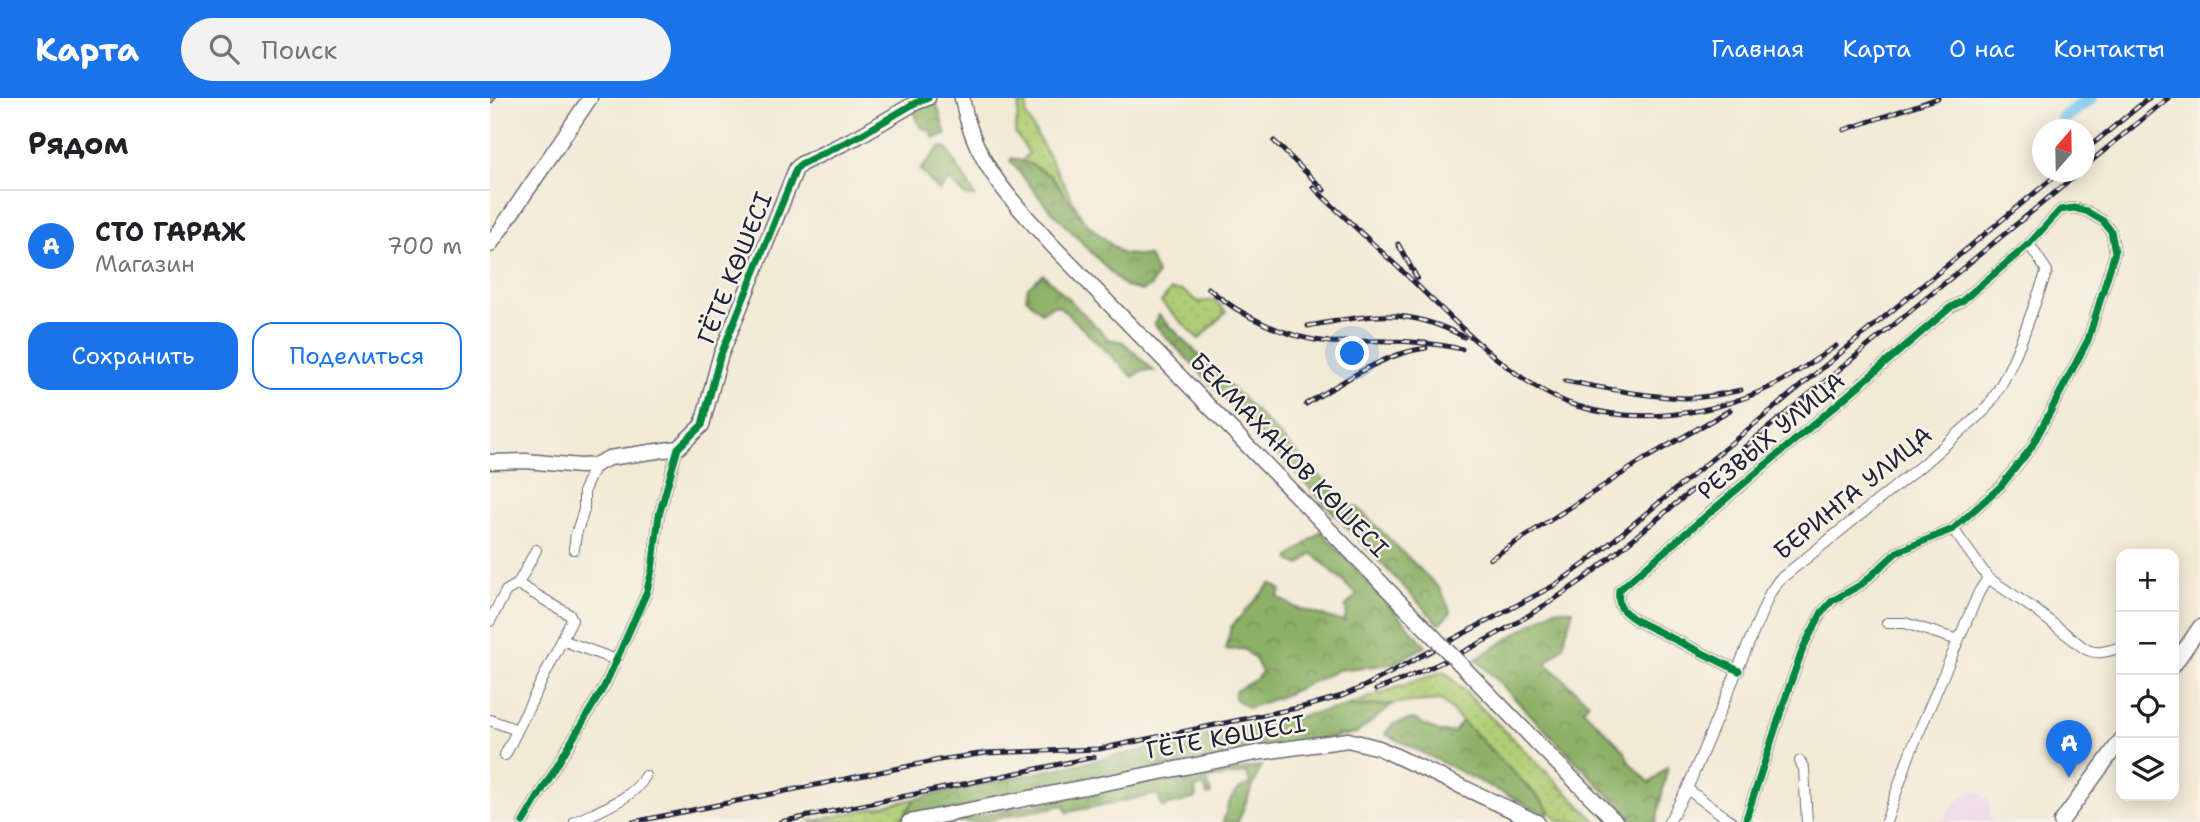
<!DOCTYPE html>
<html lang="ru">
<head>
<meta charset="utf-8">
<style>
	:root { --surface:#fff; --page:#f2f2f2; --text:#202124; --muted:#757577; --line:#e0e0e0; --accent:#1a73e8 }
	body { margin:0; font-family:"Shantell Sans",sans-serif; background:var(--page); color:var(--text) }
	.controls { position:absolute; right:21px; bottom:21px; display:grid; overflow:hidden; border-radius:14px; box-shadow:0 4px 18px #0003 }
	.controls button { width:63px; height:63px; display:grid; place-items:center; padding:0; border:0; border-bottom:2px solid var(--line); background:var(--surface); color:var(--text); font:35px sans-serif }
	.compass { position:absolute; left:1542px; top:21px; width:63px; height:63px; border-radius:50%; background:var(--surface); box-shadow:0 4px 18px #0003; rotate:20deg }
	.you { position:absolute; left:863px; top:256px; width:24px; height:24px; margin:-18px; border:5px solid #fff; border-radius:50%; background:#1a73e8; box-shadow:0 0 0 10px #1a73e833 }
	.badge { display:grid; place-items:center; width:46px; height:46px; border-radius:50%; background:var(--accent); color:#fff; font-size:23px; font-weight:700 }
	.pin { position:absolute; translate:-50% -58px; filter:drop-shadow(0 2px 4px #0008) }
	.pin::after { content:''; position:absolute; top:37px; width:24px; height:21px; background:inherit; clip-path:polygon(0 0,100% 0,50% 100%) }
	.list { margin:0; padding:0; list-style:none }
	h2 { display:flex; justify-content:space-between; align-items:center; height:91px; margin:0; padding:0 28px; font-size:30px }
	h2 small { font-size:23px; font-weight:400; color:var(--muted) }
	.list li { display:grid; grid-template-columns:46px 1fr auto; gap:21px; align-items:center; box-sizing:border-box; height:112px; padding:0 28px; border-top:2px solid var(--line) }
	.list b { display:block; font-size:26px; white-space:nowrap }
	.list p { margin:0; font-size:23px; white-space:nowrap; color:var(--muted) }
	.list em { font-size:23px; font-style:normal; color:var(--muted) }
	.actions { display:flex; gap:14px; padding:21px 28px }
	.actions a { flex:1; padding:16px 0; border:2px solid var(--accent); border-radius:21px; text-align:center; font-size:24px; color:var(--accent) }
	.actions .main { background:var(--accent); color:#fff }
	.icon { flex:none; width:38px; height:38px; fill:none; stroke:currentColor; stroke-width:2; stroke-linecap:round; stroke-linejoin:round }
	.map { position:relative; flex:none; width:1710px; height:724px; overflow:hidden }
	header { display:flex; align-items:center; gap:42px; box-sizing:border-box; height:98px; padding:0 35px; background:var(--accent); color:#fff }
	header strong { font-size:33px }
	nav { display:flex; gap:38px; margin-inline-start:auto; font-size:24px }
	.search { width:490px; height:63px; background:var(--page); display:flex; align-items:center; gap:18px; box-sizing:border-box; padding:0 24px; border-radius:38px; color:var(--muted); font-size:26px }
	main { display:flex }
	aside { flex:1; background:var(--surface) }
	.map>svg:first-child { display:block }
</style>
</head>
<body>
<header>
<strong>Карта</strong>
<div class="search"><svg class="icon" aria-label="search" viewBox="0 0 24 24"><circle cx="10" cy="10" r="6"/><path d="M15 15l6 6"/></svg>Поиск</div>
<nav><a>Главная</a><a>Карта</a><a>О нас</a><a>Контакты</a></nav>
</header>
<main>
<aside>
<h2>Рядом<small></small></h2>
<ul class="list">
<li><span class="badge">A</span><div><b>СТО ГАРАЖ</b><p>Магазин</p></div><em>700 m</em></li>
</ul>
<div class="actions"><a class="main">Сохранить</a><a>Поделиться</a></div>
</aside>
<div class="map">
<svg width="1710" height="724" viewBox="0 0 1710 724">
	<defs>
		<pattern id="grass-dots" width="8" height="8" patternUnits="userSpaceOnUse" patternTransform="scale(1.75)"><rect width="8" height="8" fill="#b0ce75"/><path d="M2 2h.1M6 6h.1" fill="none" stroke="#97b166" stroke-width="1.8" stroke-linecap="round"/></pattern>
		<pattern id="forest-crowns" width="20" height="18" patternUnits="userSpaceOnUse" patternTransform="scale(1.75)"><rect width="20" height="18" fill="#8cb166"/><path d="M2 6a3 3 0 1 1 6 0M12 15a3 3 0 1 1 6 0" fill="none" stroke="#729055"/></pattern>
	</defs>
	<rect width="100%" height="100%" fill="#f7f3e8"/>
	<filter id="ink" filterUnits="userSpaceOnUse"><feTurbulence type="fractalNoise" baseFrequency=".0143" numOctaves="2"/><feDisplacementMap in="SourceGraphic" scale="14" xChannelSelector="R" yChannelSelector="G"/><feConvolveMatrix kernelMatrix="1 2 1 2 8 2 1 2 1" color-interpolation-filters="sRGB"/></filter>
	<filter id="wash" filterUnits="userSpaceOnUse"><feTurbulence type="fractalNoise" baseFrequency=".00686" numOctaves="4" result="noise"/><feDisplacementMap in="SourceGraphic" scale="28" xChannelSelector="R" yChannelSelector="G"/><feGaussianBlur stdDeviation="1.57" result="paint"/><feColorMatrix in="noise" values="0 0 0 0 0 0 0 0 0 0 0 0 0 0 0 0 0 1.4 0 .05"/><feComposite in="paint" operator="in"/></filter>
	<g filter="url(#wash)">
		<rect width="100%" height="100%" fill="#f3ead5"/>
		<path fill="#ecd1ea" d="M 1482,694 L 1488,694 L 1499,702 L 1500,719 L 1504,724 L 1450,724 L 1471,699 Z"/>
		<path fill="url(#grass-dots)" stroke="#697858" stroke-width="2" d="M 537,4 L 536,17 L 594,123 L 561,78 L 532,63 L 539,55 L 525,35 L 529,8 Z
			M 681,192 L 693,193 L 709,204 L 725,202 L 736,214 L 709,241 L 671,204 Z
			M 954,573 L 1107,724 L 1067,723 L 1053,704 L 951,602 L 853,609 Z
			M 425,701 L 411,723 L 319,724 Z"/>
		<path fill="url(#forest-crowns)" stroke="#576a50" stroke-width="2" d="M 445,0 L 456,37 L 444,40 L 440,33 L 430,29 L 423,10 Z
			M 450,49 L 456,50 L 481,90 L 485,99 L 475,98 L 460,82 L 449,93 L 430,72 Z
			M 522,60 L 542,67 L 561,78 L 594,123 L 632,156 L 659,158 L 667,176 L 661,188 L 652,193 L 637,189 L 630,184 L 555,106 L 520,63 Z
			M 553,176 L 619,241 L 633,244 L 664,273 L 652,273 L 643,279 L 569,208 L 562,208 L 552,215 L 536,200 L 538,189 Z
			M 669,217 L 860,408 L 868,410 L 950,491 L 961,514 L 949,526 L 664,226 Z
			M 831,433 L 936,548 L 903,566 L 848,572 L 792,598 L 758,610 L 745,601 L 745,593 L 766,581 L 772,574 L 765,561 L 754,551 L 735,552 L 741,529 L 781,485 L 791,492 L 788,499 L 804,509 L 854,524 L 857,513 L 855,509 L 867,497 L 822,455 L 810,467 L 801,463 L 799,460 Z
			M 1065,511 L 1083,512 L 1072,550 L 1056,565 L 1099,605 L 1093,611 L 1134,652 L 1139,664 L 1160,685 L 1178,668 L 1166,724 L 1145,724 L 986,561 Z
			M 902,607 L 867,635 L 670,671 L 411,723 L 425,701 L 853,609 Z
			M 923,621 L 949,634 L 964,634 L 972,623 L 1053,704 L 1059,713 L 1057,717 L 895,636 L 903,626 Z
			M 771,668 L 748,724 L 733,724 C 738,705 741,693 760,686 L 757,675 L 719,681 L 718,684 L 721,696 L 717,697 L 714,688 L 705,690 L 706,700 L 672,709 L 668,696 L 577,714 L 574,707 L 490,724 L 457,724 L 695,676 L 698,685 L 715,682 L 717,678 Z"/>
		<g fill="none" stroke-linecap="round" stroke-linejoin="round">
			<path stroke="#72c1ed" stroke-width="14" d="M 1573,20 L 1601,0"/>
		</g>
	</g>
	<g filter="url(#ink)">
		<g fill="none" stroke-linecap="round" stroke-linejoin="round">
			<defs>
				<path id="street" d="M 1463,431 L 1498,480 L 1544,511 L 1594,550 C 1607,558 1618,553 1631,549
					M 84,451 L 86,436 L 94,412 L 94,392 L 105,367
					M 0,523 L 16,493 L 28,486 L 46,452
					M 1397,525 L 1415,525 L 1468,542
					M 72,542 L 126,562
					M 1249,573 L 1147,523 C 1133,513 1127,511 1129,492 L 1420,244 L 1461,209 L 1472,203 L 1539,146 L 1570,112 L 1584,110 L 1596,113 L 1613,123 L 1621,133 L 1625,154 L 1598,242 L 1541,350 L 1511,388 L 1463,431 L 1407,454 L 1372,486 L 1342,503 L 1332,514 L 1314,548 L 1299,589 L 1255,724
					M 0,622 L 27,632
					M 15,657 L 82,522 L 80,517 L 28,486
					M 1310,663 L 1314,671 L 1317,724
					M 1197,691 L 1242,724
					M 33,724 L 115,587 L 156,496 L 162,472 L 169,417 L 188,350
					M 85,724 C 107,713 144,701 155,678
					M 1179,724 L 1197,691 L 1280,495 L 1289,482 L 1432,367 L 1494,313 C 1523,277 1540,216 1557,173 L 1539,146
					M 1396,724 L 1420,655 L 1489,494 L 1498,480"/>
				<path id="secondary" d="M 0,364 L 36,363 L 90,368 L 105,367 L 119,360 L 188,350 L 212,327 L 230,259 L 306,71 L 311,66 L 369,38 L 425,5 L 438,0
					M 419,724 L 766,655 L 858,642 L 889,650 L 1047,724"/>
				<path id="primary" d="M 472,0 C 484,65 519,99 561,146 L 866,459
					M 0,147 L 100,0
					M 1684,567 L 1710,529
					M 1053,651 L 1126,724
					M 1571,724 L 1631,642"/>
			</defs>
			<use href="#street" stroke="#6b6871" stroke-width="12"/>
			<use href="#secondary" stroke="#6b6871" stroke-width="17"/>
			<use href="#primary" stroke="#6b6871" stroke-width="17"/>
			<use href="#street" stroke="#fff" stroke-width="10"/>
			<use href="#secondary" stroke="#fff" stroke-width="14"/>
			<use href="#primary" stroke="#fff" stroke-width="14"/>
			<defs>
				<path id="rail" d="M 0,4 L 3,0
					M 1354,32 L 1448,0
					M 784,43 L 834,92
					M 1594,53 L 1659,0
					M 1594,69 L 1678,0
					M 823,89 C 857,122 892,154 927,187 C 969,228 1031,291 1087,308 C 1149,327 1220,317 1278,290 C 1302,279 1324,262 1346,248
					M 908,146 L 927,180
					M 718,190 C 750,218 796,240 839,244 C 858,245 878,242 898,243 C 923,243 948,246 972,251
					M 818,228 C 880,217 916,208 974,239
					M 1075,283 C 1115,290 1156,299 1196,300 C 1215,300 1233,296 1251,292
					M 816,306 C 853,284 892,256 936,250
					M 1000,461 L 1158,359 L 1240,312
					M 886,592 C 961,564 1029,527 1094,481 L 1590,74
					M 143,724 L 449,662 L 496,655 L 609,651 L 817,608 L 852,598 L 875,588 L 1065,487 L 1096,465 L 1570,74
					M 290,724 L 604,659"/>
			</defs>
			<use href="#rail" stroke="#22223b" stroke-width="5"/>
			<use href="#rail" stroke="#f7f3e8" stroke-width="2.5" stroke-dasharray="8" stroke-linecap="butt"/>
			<defs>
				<path id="primary-bridge" d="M 866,459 L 1053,651"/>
			</defs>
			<use href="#primary-bridge" stroke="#6b6871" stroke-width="17" stroke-linecap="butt"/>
			<use href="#primary-bridge" stroke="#fff" stroke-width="14"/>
			<defs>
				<path id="cycleway" d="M 1249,573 L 1147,523 C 1133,513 1127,511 1129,492 L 1420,244 L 1461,209 L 1472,203 L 1539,146 L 1570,112 L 1584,110 L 1596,113 L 1613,123 L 1621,133 L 1625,154 L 1598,242 L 1541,350 L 1511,388 L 1463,431 L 1407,454 L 1372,486 L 1342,503 L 1332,514 L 1314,548 L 1299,589 L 1255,724
					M 33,724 L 115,587 L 156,496 L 162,472 L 169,417 L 188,350 L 212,327 L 230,259 L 306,71 L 311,66 L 369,38 L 425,5 L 438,0"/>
			</defs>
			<use href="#cycleway" stroke="#f7f3e8" stroke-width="11"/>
			<use href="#cycleway" stroke="#00873e" stroke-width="7"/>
		</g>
	</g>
	<g text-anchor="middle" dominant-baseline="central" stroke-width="5" stroke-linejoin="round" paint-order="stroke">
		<g font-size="24" fill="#22223b" stroke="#f7f3e8">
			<text transform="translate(245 170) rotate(-68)">ГЁТЕ КӨШЕСІ</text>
			<text transform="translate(1281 338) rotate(-40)">РЕЗВЫХ УЛИЦА</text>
			<text transform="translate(799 357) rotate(46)">БЕКМАХАНОВ КӨШЕСІ</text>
			<text transform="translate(1363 395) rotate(-39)">БЕРИНГА УЛИЦА</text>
			<text transform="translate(736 639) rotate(-10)">ГЁТЕ КӨШЕСІ</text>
		</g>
	</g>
</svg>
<div class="controls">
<button>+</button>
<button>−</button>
<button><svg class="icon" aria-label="locate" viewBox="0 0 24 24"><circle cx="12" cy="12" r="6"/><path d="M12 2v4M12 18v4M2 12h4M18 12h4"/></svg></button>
<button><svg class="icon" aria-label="layers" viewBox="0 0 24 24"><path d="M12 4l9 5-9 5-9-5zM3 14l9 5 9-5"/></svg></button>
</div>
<svg class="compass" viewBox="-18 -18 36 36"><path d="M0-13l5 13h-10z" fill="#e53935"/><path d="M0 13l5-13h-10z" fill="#757577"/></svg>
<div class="you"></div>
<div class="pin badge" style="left:1579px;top:680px">A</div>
</div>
</main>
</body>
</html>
